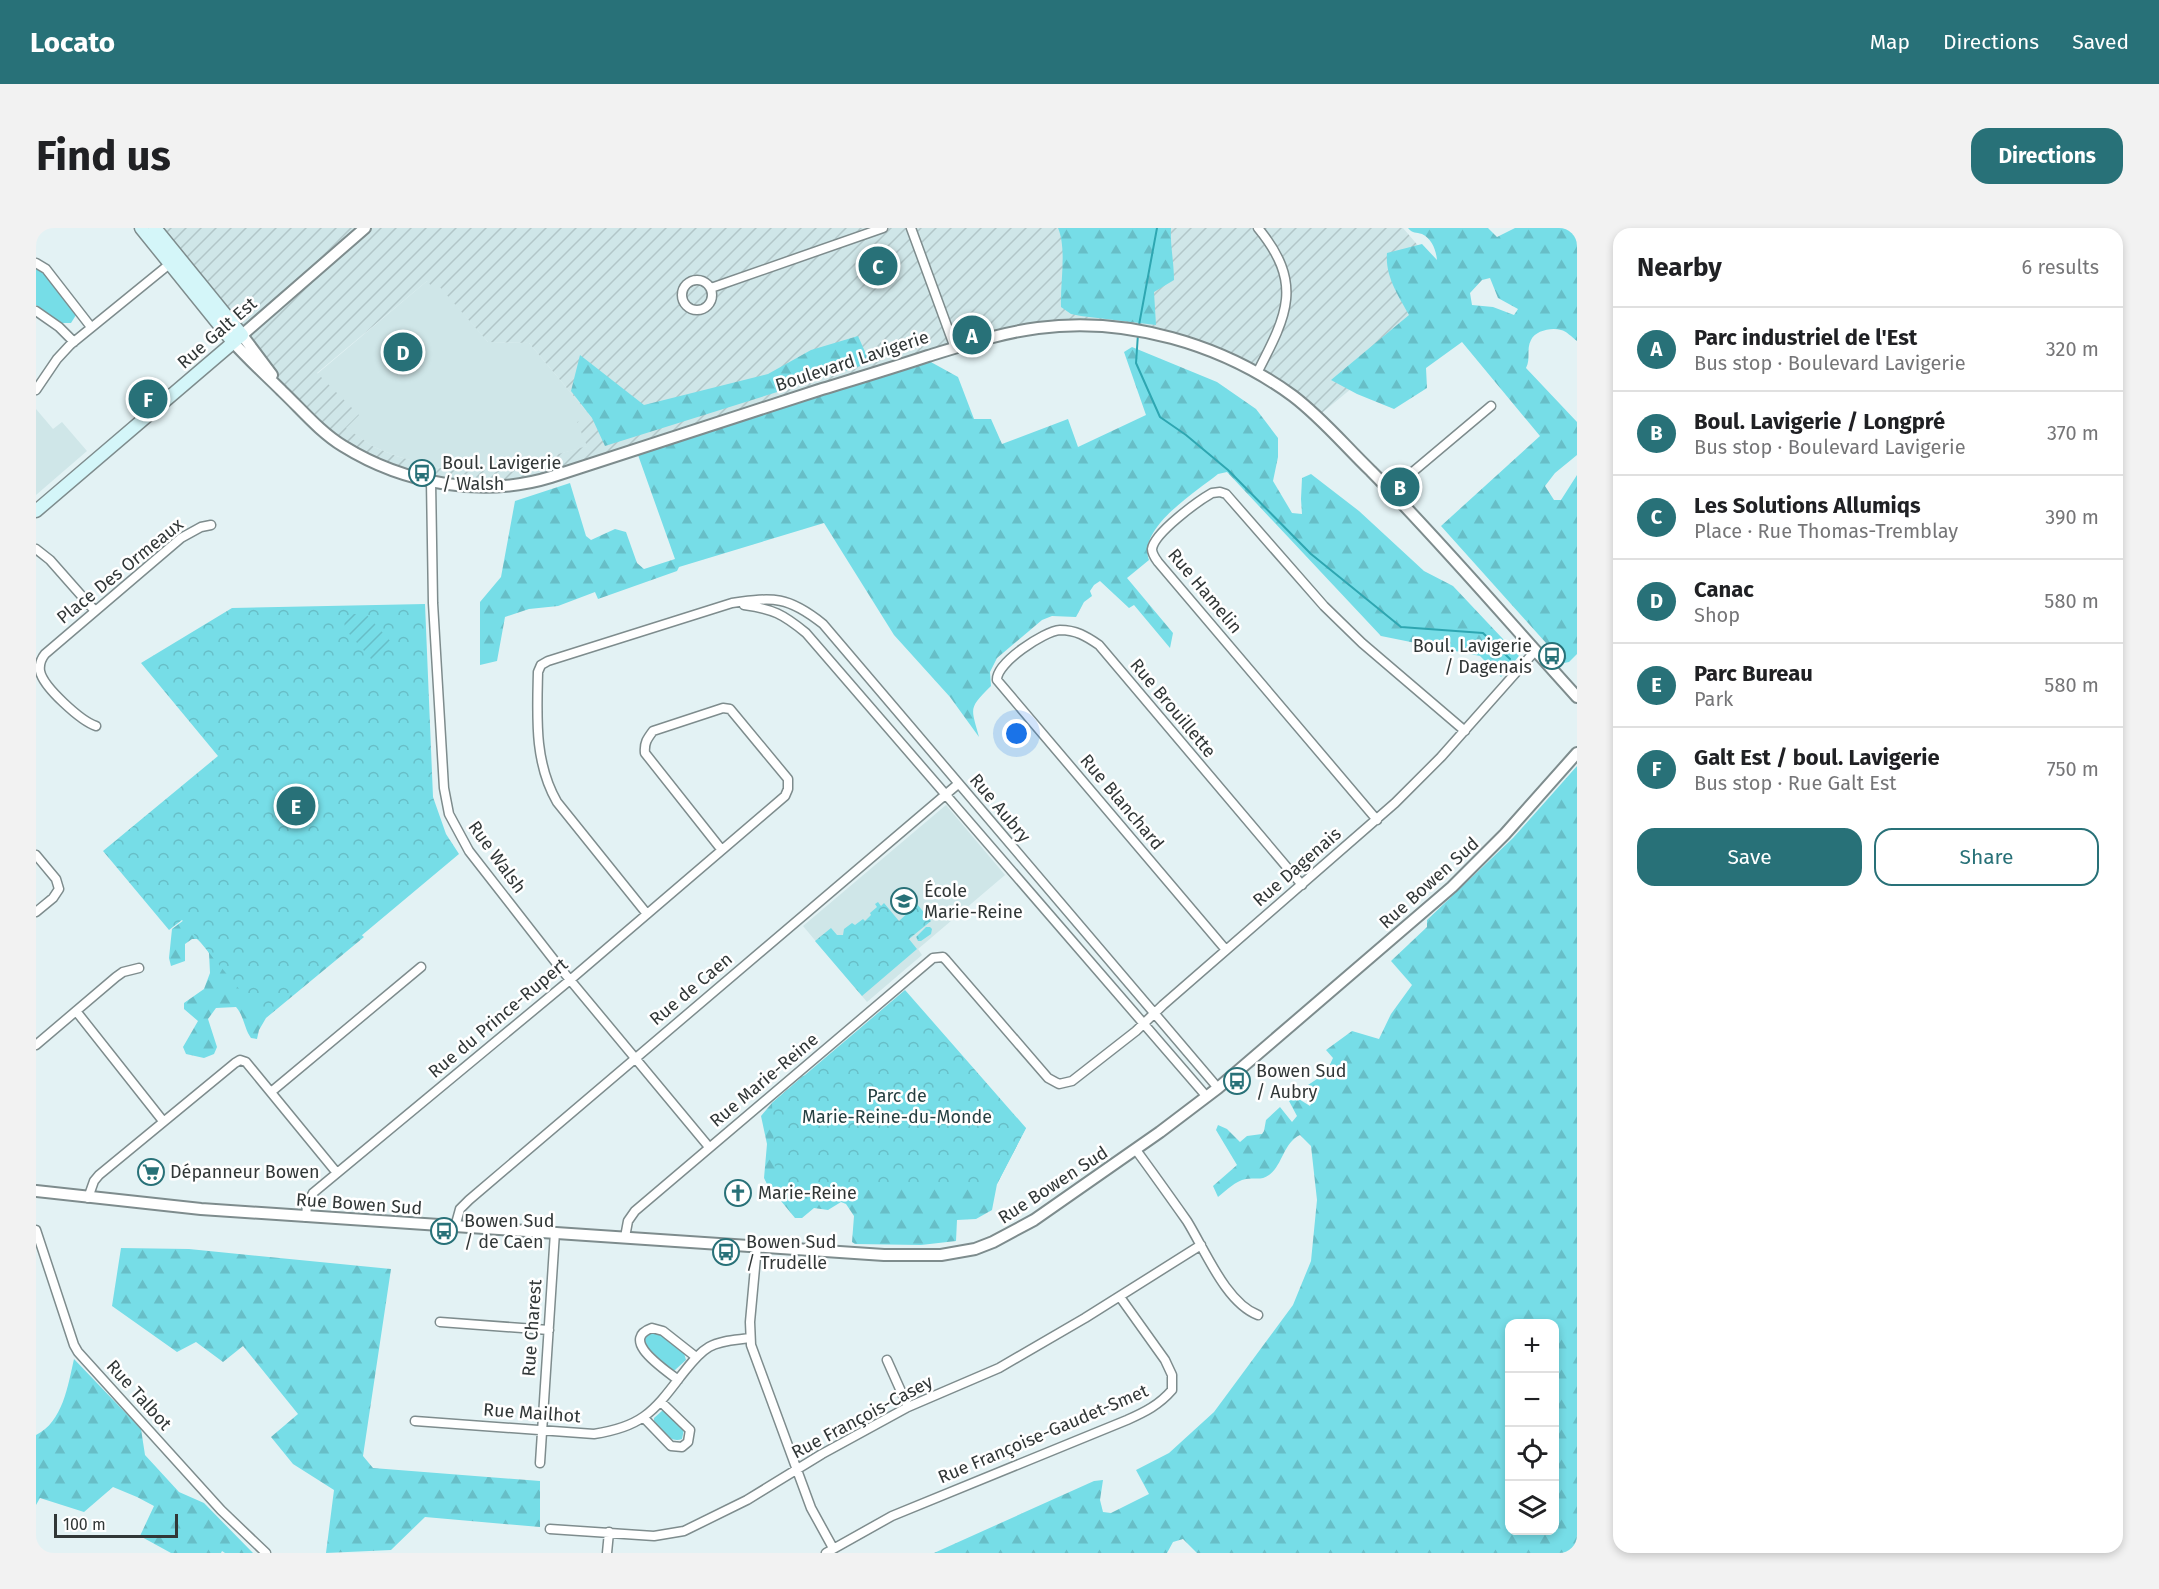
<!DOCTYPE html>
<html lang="en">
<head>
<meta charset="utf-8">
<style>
	:root { --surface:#fff; --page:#f2f2f2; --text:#202124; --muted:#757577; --line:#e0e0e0; --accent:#287178 }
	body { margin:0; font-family:"Fira Sans",sans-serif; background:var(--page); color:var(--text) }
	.controls { position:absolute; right:18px; bottom:18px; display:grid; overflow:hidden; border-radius:12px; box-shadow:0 3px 9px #0003 }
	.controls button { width:54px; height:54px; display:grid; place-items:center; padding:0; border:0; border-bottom:2px solid var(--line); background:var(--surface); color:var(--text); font:30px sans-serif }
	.scale { position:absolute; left:18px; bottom:15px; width:124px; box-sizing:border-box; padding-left:6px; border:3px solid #313737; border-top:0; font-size:16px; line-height:21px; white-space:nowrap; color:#313737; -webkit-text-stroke:4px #fff; paint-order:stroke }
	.you { position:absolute; left:981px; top:506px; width:21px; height:21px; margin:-15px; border:4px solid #fff; border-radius:50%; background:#1a73e8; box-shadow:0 0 0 9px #1a73e833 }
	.badge { display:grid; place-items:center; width:39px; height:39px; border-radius:50%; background:var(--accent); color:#fff; font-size:20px; font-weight:700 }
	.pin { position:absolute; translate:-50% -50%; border:3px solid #fff; box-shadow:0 2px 6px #0006 }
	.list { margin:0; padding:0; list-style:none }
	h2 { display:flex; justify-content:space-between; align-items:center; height:78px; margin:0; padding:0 24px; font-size:26px }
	h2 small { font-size:20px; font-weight:400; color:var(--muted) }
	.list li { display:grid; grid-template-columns:39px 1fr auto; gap:18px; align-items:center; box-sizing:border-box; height:84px; padding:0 24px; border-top:2px solid var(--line) }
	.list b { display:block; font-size:22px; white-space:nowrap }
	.list p { margin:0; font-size:20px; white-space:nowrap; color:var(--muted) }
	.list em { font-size:20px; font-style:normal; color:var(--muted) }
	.actions { display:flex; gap:12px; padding:18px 24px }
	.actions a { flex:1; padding:14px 0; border:2px solid var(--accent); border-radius:18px; text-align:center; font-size:21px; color:var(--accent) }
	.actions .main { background:var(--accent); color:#fff }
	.icon { flex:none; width:33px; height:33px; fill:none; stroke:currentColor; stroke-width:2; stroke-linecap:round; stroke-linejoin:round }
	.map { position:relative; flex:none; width:1541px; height:1325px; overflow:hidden; border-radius:18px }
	header { display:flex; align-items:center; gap:36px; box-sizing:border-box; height:84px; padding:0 30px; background:var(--accent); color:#fff }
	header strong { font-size:28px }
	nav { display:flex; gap:33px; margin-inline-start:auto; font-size:21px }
	.intro { display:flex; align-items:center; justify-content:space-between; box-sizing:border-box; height:144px; padding:0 36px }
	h1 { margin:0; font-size:42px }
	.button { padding:15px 27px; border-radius:18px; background:var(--accent); color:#fff; font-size:21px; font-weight:700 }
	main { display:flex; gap:36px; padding:0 36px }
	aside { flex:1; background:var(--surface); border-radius:18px; box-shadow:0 3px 9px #0003 }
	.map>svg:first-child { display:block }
</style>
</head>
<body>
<header>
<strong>Locato</strong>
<nav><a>Map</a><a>Directions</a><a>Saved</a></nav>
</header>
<div class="intro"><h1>Find us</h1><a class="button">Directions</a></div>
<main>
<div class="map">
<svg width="1541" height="1325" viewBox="0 0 1541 1325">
	<defs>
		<pattern id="industrial-furrows" width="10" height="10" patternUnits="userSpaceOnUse" patternTransform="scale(1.5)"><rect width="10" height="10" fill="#cfe6e8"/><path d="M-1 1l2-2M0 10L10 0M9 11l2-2" fill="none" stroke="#b2c6c8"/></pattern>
		<pattern id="forest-firs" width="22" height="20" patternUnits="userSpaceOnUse" patternTransform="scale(1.5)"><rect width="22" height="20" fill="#76dde7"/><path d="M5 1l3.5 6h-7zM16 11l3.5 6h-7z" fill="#67bec7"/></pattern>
		<pattern id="park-crowns" width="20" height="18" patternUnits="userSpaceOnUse" patternTransform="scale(1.5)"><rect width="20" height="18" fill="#76dde7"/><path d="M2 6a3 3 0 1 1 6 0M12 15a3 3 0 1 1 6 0" fill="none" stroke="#67bec7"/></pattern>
		<pattern id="garden-furrows" width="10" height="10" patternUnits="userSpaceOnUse" patternTransform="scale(1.5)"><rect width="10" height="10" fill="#76dde7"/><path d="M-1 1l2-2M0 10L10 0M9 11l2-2" fill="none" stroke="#67bec7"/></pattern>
	</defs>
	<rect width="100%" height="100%" fill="#e3f2f4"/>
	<path fill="#cfe6e8" d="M 391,53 L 402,56 L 452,114 L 493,115 L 556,190 L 552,218 L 465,242 L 421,243 L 399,239 L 360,228 L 338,219 L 309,200 L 322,187 L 281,146 Z
		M 0,181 L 17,201 L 26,194 L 51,223 L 0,267 Z
		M 910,577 L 969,647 L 882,721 L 886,727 L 831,774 L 767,698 Z"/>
	<path fill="url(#industrial-furrows)" fill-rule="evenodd" d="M 110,0 L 1367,0 L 1426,69 L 1281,189 L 1260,170 L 1188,130 L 1084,100 L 977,104 L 515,249 L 427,258 L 326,229 L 262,180 ZM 391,53 L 397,60 L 402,57 L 452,114 L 493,115 L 556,190 L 541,194 L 551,218 L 465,242 L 421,243 L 399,239 L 360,228 L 338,219 L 310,200 L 323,187 L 281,145 Z"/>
	<path fill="#76dde7" d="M 0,41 C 17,47 28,68 39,82 L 40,87 L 35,95 L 25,95 L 0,77 Z
		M 620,1104 L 648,1125 L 650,1132 L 639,1142 L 636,1142 L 614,1123 L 608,1113 C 611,1107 613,1105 620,1104 Z
		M 627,1182 L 648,1201 L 646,1211 C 634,1216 626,1202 618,1193 L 618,1190 Z"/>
	<path fill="url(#forest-firs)" fill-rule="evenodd" d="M 1022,0 L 1135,0 C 1134,17 1138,34 1138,52 L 1118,64 L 1120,97 L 1045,88 L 1035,86 L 1025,79 C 1024,55 1031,21 1022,0 Z
		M 1372,0 L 1452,0 L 1461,9 L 1479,0 L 1541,0 L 1541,113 C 1536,109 1530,103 1525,102 C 1515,99 1499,103 1495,112 C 1490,121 1495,131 1490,140 L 1541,194 L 1541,227 L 1519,245 L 1509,258 L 1518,272 L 1525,272 L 1541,247 L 1541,426 L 1533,434 L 1528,435 L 1405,298 L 1504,208 L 1426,114 L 1390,140 L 1391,160 L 1358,181 L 1321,166 L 1295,152 L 1373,87 C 1362,67 1349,48 1351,25 L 1386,16 L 1401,32 C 1400,22 1396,11 1386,6 C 1380,4 1377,6 1372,0 ZM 1454,50 L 1462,70 L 1482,81 L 1478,87 L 1457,79 L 1436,77 L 1434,65 L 1446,52 Z
		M 822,108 L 834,135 L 569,218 L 556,190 L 535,163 L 544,127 L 608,177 L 732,146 L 775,122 Z
		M 1096,119 L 1181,154 L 1220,181 L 1242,210 L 1242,229 L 1237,253 L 1256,285 L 1266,286 L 1265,271 L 1266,250 L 1275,246 L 1323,283 L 1388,343 L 1417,358 L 1483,428 L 1465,449 L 1444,428 L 1345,408 L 1191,244 L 1182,246 C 1160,264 1101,300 1113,332 L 1091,350 L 1137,405 L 1134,420 L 1098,377 L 1093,380 L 1064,353 L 1058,357 L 1054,363 L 1056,368 L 1048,374 L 1040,389 L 1016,388 L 1006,392 L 961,430 L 954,444 L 955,458 C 932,481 935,479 943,509 L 914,469 L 858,407 L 788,295 L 643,339 L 641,343 L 562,371 L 559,364 L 522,378 L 493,381 L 469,389 L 461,433 L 444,437 L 444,374 L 465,349 L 479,273 L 534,255 L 550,308 L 555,312 L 579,301 L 590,304 L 601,335 L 608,341 L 639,331 L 602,227 L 893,133 L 922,149 L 938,191 L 955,191 L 966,216 L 1032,191 L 1042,219 L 1110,187 L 1088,124 Z
		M 1541,538 L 1541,1325 L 1161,1325 L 1147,1311 L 1137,1314 L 1131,1325 L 898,1325 L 1058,1253 L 1067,1252 L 1064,1272 L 1067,1284 L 1075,1285 L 1113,1266 L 1100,1242 L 1133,1225 L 1178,1184 L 1257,1077 L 1275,1033 L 1281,972 L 1275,918 L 1264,907 C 1247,915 1247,937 1233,947 C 1225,953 1218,949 1210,951 C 1199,953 1191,962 1182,969 L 1177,958 L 1201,937 L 1180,902 L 1182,897 L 1191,901 L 1204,914 L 1211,908 L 1226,906 L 1228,903 L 1230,892 L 1244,879 L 1256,894 L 1261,888 L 1253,873 L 1258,868 L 1274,878 L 1276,873 L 1272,857 L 1290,845 L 1297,830 L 1290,822 L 1316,803 L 1343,811 L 1355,786 L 1376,757 L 1355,733 L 1391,699 L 1391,692 L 1477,610 ZM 1474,1096 L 1518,1096 L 1518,1302 L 1474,1302 Z
		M 294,679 L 328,709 L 230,790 L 223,802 L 221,811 L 215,810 C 208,800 208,788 200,779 L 180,780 L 172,791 L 181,819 L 178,826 L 168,830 L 150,826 L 147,819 L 162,793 L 148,781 L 148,775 L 168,761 L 174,745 L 173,725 L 168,717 L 161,711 L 156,711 L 149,716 L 149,733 L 135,738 L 133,730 L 136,701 L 148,692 Z
		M 773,847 L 990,900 L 961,956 L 956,982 L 940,991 L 921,992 L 920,1013 L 885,1017 L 819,1016 L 816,1014 L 818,988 L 810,976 L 805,974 L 792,982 L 778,980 L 766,990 L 759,990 L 731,956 L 728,950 L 731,916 L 725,888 L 736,875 L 767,848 Z
		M 85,1020 L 153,1021 L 355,1041 L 327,1228 L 337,1240 L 504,1253 L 504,1299 L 389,1289 L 355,1322 L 290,1325 L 298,1262 L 257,1236 L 235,1209 L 262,1186 L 207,1118 L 187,1134 L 160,1114 L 141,1124 L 76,1078 Z
		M 38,1131 L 105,1201 L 109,1227 L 143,1264 L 168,1275 L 217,1325 L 189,1325 L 186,1323 L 185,1325 L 135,1325 L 104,1308 L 118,1278 L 101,1269 L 77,1259 L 48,1284 L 4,1270 L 0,1277 L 0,1207 C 27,1194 32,1157 38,1131 Z"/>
	<path fill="url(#park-crowns)" d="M 389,376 L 397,569 L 410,606 L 423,626 L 227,790 L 146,692 L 133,702 L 67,623 L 182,528 L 105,435 L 196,380 Z
		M 876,670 L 895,693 L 873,711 L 881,721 L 826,768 L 779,713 L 795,700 L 801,707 L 807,707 L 808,701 L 816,695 L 819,697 L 827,691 L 829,693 L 835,687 L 834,685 L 841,679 L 839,676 L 842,674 L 845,678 L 848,675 L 863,693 L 875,682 L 870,676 Z
		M 890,699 L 894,699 L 896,701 L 895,706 L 885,713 L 882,713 L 880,709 Z
		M 869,762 L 990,900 L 961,956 L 740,966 L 736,875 Z"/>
	<path fill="url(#garden-furrows)" d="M 315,386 L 330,386 L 356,415 L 336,432 L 309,401 L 308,392 Z"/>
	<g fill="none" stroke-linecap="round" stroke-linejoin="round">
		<path stroke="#2ea6b1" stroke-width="2" d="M 1103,97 L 1121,0
			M 1102,106 L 1100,135 L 1124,189 L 1150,207 L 1192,242 L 1275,326 L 1365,399 L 1447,405 L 1474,431"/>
		<defs>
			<path id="minor" d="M 875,0 L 919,120
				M 0,35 L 10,41 L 55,99
				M646 67a15 15 0 1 1 30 0a15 15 0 1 1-30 0Z
				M 675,60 L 847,0
				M 0,83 L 23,99 L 38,114
				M 1221,145 C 1251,87 1268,56 1222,0
				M 0,162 L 21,131 L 34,117 L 136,34
				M 395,253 L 397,375 L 408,560 L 413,586 L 433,623 L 525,741 L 673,919
				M 1354,263 L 1455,178
				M 0,321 L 14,332 L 59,383
				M 708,377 C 737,381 747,386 770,405 L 1171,869
				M 60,498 C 45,493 7,459 4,443 C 3,436 5,431 9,426 L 145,310 L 165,299 L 175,297
				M 1341,592 L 1122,334 C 1119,330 1116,326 1116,321 C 1118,305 1162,273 1176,265 L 1184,264 L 1190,266 L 1288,378 L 1326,415 L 1429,503
				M 0,627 L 20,651 L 23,661 L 17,670 L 0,684
				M 611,686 L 521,574 C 498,534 501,489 502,444 L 505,437 L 512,433 L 696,375 C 738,369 752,368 787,396 L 1182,860
				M 1190,722 L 961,452 C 960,435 1008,403 1024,402 C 1040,402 1050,408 1063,417 L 1266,657
				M 40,783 L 127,893
				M 0,817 L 80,749 L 87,744 L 103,740
				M 235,864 L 385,739
				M 1100,922 C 1117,945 1134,969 1151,993 C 1169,1022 1190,1075 1222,1087
				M 52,970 L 58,953 L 63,947 L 199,835 L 204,832 L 210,834 L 301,945
				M 270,989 L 271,977 L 277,965 L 534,752 L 749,568 L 752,561 L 752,551 L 699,487 L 694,481 L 687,480 L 617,503 C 611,511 608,515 609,525 L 685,621
				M 419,999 L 424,981 L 433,972 L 922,556
				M 0,1002 L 38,1117 L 42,1124 L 185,1282 L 230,1325
				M 589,1009 L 592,993 L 599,983 L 897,730 L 907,729 L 910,732 L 1012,850 L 1023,856 L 1036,853 L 1100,803 L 1127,777 L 1359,575 L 1405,529 L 1500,422
				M 721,1018 L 714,1094 L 715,1117 L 775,1280 L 797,1320
				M 404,1094 L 513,1102
				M 851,1132 L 872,1179
				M 642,1152 C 630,1142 582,1112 616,1100 L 627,1103 L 660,1129
				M 608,1190 L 635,1218 L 646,1219 L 652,1214 L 654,1202 L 625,1174
				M 379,1193 L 558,1206 C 604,1199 617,1185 644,1149 C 653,1138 661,1126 673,1119 C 685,1112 701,1112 714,1110
				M 504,1235 L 519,1004
				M 514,1301 L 618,1308 L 648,1303 L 711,1272 L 786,1226 L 872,1179 L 963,1140 L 1049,1090 L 1165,1017
				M 571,1325 L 573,1304
				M 790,1325 L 856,1288 L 1091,1192 C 1109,1184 1123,1177 1136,1162 L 1136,1147 L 1129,1132 L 1084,1069"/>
			<path id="tertiary" d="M 197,114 C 213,132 230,147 246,163 C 266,182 284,204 307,218 C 368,256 447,270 515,249 C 605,220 694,191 783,162 C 819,151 856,140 892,128 C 928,117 964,105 1002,100 C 1090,88 1186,116 1257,168 C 1286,190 1309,218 1335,243 C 1407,316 1472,393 1541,469
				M 236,147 L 206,107 L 329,0
				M 0,963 L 165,981 L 848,1027 L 905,1027 L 939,1021 L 957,1014 L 998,992 L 1124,904 L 1182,860 L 1416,659 L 1469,606 L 1541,525"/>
			<path id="secondary" d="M 105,0 L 197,114
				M 0,283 L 206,107 L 119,0"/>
		</defs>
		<use href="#minor" stroke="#7e8c8d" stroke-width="11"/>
		<use href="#tertiary" stroke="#7e8c8d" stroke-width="14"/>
		<use href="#secondary" stroke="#7e8c8d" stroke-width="15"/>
		<use href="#minor" stroke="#fff" stroke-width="8"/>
		<use href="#tertiary" stroke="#fff" stroke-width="10"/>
		<use href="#secondary" stroke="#d4f6f9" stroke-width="12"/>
	</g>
	<defs>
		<symbol id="bus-ring" viewBox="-11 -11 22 22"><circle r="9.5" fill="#fff" stroke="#287178" stroke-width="1.5"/><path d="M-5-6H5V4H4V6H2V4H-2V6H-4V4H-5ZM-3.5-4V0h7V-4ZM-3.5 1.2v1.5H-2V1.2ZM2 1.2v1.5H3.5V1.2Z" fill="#287178"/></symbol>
		<symbol id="school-ring" viewBox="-11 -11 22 22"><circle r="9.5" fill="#fff" stroke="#287178" stroke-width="1.5"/><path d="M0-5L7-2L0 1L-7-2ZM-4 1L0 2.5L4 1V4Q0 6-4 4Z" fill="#287178"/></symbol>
		<symbol id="supermarket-ring" viewBox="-11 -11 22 22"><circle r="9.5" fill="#fff" stroke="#287178" stroke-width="1.5"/><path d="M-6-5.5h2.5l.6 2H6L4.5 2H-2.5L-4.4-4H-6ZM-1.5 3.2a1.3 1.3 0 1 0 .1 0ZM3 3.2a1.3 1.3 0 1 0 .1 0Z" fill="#287178"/></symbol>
		<symbol id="church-ring" viewBox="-11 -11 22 22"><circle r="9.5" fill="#fff" stroke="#287178" stroke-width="1.5"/><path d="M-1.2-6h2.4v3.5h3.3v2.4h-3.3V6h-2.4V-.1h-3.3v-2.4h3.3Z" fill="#287178"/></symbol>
	</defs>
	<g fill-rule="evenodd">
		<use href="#bus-ring" x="371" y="230" width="30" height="30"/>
		<use href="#bus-ring" x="1501" y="413" width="30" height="30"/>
		<use href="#school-ring" x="853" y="658" width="30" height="30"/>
		<use href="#bus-ring" x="1186" y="838" width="30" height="30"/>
		<use href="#supermarket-ring" x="100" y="929" width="30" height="30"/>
		<use href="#church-ring" x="687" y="950" width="30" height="30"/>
		<use href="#bus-ring" x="393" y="988" width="30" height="30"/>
		<use href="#bus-ring" x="675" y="1009" width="30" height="30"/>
	</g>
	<g text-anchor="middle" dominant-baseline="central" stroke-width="5" stroke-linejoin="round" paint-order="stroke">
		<g font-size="18" fill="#313737" stroke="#fff">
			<text transform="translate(181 105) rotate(-41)">Rue Galt Est</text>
			<text transform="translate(816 133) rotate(-18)">Boulevard Lavigerie</text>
			<text transform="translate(84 343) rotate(-39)">Place Des Ormeaux</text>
			<text transform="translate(1169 363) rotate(50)">Rue Hamelin</text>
			<text transform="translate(1137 480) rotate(50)">Rue Brouillette</text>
			<text transform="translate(1086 574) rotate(50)">Rue Blanchard</text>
			<text transform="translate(964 580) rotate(50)">Rue Aubry</text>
			<text transform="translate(461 629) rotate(54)">Rue Walsh</text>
			<text transform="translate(1261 639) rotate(-41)">Rue Dagenais</text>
			<text transform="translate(1393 655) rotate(-42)">Rue Bowen Sud</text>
			<text transform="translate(655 761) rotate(-40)">Rue de Caen</text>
			<text transform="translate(462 790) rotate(-40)">Rue du Prince-Rupert</text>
			<text transform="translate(728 852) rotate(-40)">Rue Marie-Reine</text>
			<text transform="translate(1017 957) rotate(-33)">Rue Bowen Sud</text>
			<text transform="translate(323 976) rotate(4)">Rue Bowen Sud</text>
			<text transform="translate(496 1100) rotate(-86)">Rue Charest</text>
			<text transform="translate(103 1167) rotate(48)">Rue Talbot</text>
			<text transform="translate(496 1185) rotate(4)">Rue Mailhot</text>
			<text transform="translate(826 1189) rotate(-28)">Rue François-Casey</text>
			<text transform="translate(1007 1206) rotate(-23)">Rue Françoise-Gaudet-Smet</text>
		</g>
		<g font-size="18" fill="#313737" stroke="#fff" text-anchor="start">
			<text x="406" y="235">Boul. Lavigerie<tspan x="406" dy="21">/ Walsh</tspan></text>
			<text x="1496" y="418" text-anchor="end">Boul. Lavigerie<tspan x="1496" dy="21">/ Dagenais</tspan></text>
			<text x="888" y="663">École<tspan x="888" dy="21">Marie-Reine</tspan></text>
			<text x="1220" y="843">Bowen Sud<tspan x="1220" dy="21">/ Aubry</tspan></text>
			<text x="134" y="944">Dépanneur Bowen</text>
			<text x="722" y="965">Marie-Reine</text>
			<text x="428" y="993">Bowen Sud<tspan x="428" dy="21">/ de Caen</tspan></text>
			<text x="710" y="1014">Bowen Sud<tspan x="710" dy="21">/ Trudelle</tspan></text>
		</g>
		<g font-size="18" fill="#253f41" stroke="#fff">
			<text x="861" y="868">Parc de<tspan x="861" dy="21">Marie-Reine-du-Monde</tspan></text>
		</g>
	</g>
</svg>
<div class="controls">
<button>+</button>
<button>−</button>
<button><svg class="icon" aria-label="locate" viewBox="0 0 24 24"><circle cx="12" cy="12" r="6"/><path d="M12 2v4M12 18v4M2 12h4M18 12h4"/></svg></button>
<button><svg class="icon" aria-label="layers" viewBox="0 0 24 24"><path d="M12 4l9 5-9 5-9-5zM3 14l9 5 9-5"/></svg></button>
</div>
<div class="scale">100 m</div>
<div class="you"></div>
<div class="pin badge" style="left:936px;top:107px">A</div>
<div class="pin badge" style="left:1364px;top:259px">B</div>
<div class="pin badge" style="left:842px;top:38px">C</div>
<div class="pin badge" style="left:367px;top:124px">D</div>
<div class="pin badge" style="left:260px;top:578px">E</div>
<div class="pin badge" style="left:112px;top:171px">F</div>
</div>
<aside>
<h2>Nearby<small>6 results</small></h2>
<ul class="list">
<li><span class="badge">A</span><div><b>Parc industriel de l'Est</b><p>Bus stop · Boulevard Lavigerie</p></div><em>320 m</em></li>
<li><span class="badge">B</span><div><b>Boul. Lavigerie / Longpré</b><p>Bus stop · Boulevard Lavigerie</p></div><em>370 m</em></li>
<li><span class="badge">C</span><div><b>Les Solutions Allumiqs</b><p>Place · Rue Thomas-Tremblay</p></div><em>390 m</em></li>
<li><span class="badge">D</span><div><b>Canac</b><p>Shop</p></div><em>580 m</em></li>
<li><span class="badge">E</span><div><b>Parc Bureau</b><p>Park</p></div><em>580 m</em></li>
<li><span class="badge">F</span><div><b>Galt Est / boul. Lavigerie</b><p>Bus stop · Rue Galt Est</p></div><em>750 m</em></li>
</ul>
<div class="actions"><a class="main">Save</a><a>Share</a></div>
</aside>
</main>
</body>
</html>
